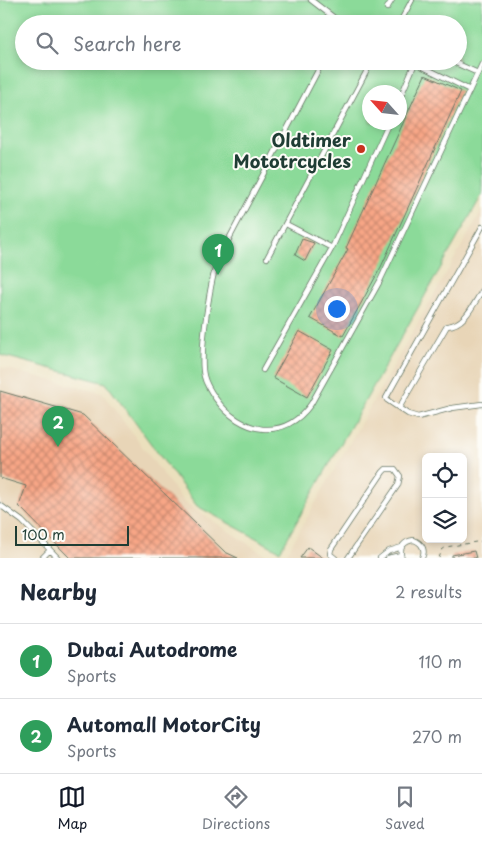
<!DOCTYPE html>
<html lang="en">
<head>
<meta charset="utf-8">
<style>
	:root { --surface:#fff; --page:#f6f6f7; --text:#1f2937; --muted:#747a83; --line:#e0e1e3; --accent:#111827 }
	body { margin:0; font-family:"Playpen Sans",sans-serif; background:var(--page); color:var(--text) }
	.controls { position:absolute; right:15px; bottom:15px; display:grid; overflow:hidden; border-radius:8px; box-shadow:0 2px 8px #0003 }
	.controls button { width:45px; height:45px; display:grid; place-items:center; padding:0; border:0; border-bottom:1px solid var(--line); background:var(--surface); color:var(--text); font:25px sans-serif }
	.compass { position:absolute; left:362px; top:85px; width:45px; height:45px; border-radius:50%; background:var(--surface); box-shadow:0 2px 8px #0003; rotate:297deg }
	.scale { position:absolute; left:15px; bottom:12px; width:114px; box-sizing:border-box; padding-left:5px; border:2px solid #1f3d34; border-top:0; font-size:14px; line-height:18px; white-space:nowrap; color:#1f3d34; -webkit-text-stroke:4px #fdfcf7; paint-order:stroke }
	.you { position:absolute; left:336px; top:308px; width:18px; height:18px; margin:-12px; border:4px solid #fff; border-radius:50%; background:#1a73e8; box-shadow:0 0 0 8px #1a73e833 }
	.badge { display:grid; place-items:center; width:32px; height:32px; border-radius:50%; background:var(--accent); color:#fff; font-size:16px; font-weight:700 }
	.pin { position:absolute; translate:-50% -41px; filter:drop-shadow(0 1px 2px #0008) }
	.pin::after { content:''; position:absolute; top:26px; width:18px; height:15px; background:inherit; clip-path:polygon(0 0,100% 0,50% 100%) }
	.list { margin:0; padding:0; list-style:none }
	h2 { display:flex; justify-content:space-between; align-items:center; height:65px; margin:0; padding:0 20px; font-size:21px }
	h2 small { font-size:16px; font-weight:400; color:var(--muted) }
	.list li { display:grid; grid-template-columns:32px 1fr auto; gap:15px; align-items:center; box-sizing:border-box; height:75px; padding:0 20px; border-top:1px solid var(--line) }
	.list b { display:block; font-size:19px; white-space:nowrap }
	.list p { margin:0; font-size:16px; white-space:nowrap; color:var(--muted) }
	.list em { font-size:16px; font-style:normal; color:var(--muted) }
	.icon { flex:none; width:28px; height:28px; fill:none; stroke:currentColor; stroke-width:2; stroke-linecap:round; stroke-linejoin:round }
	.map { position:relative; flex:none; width:482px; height:558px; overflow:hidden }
	.search { position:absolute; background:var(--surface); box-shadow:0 2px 8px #0003; left:15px; right:15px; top:15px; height:55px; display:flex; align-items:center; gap:12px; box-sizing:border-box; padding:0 18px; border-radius:28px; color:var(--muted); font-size:19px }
	.sheet { height:215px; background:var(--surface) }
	nav { display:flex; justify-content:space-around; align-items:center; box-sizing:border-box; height:70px; border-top:1px solid var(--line); background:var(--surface); font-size:14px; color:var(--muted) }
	nav a { display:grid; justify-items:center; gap:2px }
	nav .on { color:var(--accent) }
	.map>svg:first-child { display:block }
</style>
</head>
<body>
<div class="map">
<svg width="482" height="558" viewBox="0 0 482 558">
	<defs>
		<pattern id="building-cross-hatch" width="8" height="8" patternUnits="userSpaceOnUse" patternTransform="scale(1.25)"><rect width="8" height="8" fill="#f8a686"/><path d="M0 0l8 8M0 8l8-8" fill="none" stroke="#c8886e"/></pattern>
	</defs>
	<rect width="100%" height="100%" fill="#fdfcf7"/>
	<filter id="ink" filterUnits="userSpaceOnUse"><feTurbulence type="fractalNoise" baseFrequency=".02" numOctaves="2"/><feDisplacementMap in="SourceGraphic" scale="10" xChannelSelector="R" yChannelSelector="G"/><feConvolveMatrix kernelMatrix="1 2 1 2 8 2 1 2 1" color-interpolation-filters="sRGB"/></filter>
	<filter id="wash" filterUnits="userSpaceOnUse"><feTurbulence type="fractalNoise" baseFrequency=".0096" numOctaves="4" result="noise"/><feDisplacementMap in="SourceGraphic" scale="20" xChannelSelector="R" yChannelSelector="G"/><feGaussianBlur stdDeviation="1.12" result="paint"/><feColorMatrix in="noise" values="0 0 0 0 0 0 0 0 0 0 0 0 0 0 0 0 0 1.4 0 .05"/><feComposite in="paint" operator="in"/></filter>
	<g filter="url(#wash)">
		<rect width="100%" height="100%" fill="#ebe0bd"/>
		<path fill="#e8d5b7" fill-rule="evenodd" d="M 482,210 L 482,558 L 284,558 ZM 426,457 L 463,457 L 463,539 L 426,539 Z
			M 0,367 L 102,393 L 184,502 L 270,558 L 0,558 Z"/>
		<path fill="#8bda99" stroke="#558c66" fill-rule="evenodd" d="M 0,0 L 482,0 L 482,195 L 280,551 L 197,506 L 106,383 L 0,355 ZM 24,24 L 458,24 L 458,61 L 24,61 ZM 370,92 L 400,92 L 400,122 L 370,122 Z"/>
		<g id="blocks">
			<path fill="url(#building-cross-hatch)" d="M 425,75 L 461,91 L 381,267 L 343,336 L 310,318 L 348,249 L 346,248 Z
				M 302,239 L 314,243 L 305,261 L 295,255 Z
				M 299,331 L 333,350 L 307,397 L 273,378 Z
				M 0,391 L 83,415 L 225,552 L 238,558 L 70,558 L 19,506 L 26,486 L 0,478 Z
				M 308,547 L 323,558 L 300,558 Z
				M 474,551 L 476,558 L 452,558 L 452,555 Z"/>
		</g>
	</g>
	<g filter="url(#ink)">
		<use href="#blocks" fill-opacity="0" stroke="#667664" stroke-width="1"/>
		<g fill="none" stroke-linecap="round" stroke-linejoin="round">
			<defs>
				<path id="service" d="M 311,0 L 337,20 L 340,24
					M 387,8 L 392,0
					M 399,24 L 412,0
					M 323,61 L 220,256 C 210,275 199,355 204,376 C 206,385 211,392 216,399 C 241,434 284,442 311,404 L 380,281 L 482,64
					M 411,61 L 470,90
					M 451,61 L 478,73
					M 428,69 L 431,61
					M 400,98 L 415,63
					M 286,224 L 332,248
					M 482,227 L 386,398 L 387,400 L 408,414 L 418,417 L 452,408 L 482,404
					M 267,258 L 372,61
					M 263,370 L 332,248 L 389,122
					M 399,408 L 447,326 C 465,325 473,305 482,291
					M 0,505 L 22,521 L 58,558
					M 42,558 L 50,550
					M 335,558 L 330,554 L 331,549 L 383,472 L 386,469 L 395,469 L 400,476 L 398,485 L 348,558
					M 380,558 L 389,551 L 402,547
					M 388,558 L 401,555
					M 402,558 C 398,548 404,541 414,540 C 422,543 426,550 422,558"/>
			</defs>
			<use href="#service" stroke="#667664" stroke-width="6"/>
			<path stroke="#667664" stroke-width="1" stroke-dasharray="4 4" stroke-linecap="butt" d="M 439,558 L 442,550 L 446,547 L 482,541"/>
			<use href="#service" stroke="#fff" stroke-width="4.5"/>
		</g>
	</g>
	<circle fill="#c8321e" stroke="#fdfcf7" stroke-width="2" cx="361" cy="149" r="5"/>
	<g text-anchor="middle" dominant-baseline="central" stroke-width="4" stroke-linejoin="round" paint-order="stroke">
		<g font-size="18" font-weight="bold" fill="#1f3d34" stroke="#fdfcf7" text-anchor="end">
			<text x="351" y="139">Oldtimer<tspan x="351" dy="21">Mototrcycles</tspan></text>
		</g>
	</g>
</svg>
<div class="controls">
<button><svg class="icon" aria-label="locate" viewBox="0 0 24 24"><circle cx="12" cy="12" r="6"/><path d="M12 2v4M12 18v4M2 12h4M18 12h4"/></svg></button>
<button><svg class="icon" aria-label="layers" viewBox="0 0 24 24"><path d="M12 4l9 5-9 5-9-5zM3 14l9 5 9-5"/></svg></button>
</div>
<svg class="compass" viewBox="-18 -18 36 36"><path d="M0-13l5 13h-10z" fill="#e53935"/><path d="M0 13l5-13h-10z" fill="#747a83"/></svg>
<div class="scale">100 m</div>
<div class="you"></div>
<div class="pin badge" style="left:218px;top:275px;background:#2e9e5b">1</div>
<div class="pin badge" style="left:58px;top:447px;background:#2e9e5b">2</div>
<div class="search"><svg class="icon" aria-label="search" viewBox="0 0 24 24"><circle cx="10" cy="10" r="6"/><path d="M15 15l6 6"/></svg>Search here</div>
</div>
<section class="sheet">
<h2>Nearby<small>2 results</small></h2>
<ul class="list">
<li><span class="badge" style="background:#2e9e5b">1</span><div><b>Dubai Autodrome</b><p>Sports</p></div><em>110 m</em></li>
<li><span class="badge" style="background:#2e9e5b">2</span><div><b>Automall MotorCity</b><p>Sports</p></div><em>270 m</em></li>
</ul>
</section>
<nav>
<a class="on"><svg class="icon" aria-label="map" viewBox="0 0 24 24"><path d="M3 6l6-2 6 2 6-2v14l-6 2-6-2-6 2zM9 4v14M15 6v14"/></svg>Map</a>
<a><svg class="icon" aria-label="directions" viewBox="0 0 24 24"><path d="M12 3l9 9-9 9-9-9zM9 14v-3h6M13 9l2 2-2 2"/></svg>Directions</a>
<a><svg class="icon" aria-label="saved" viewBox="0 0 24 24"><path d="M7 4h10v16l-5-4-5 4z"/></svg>Saved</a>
</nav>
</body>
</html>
